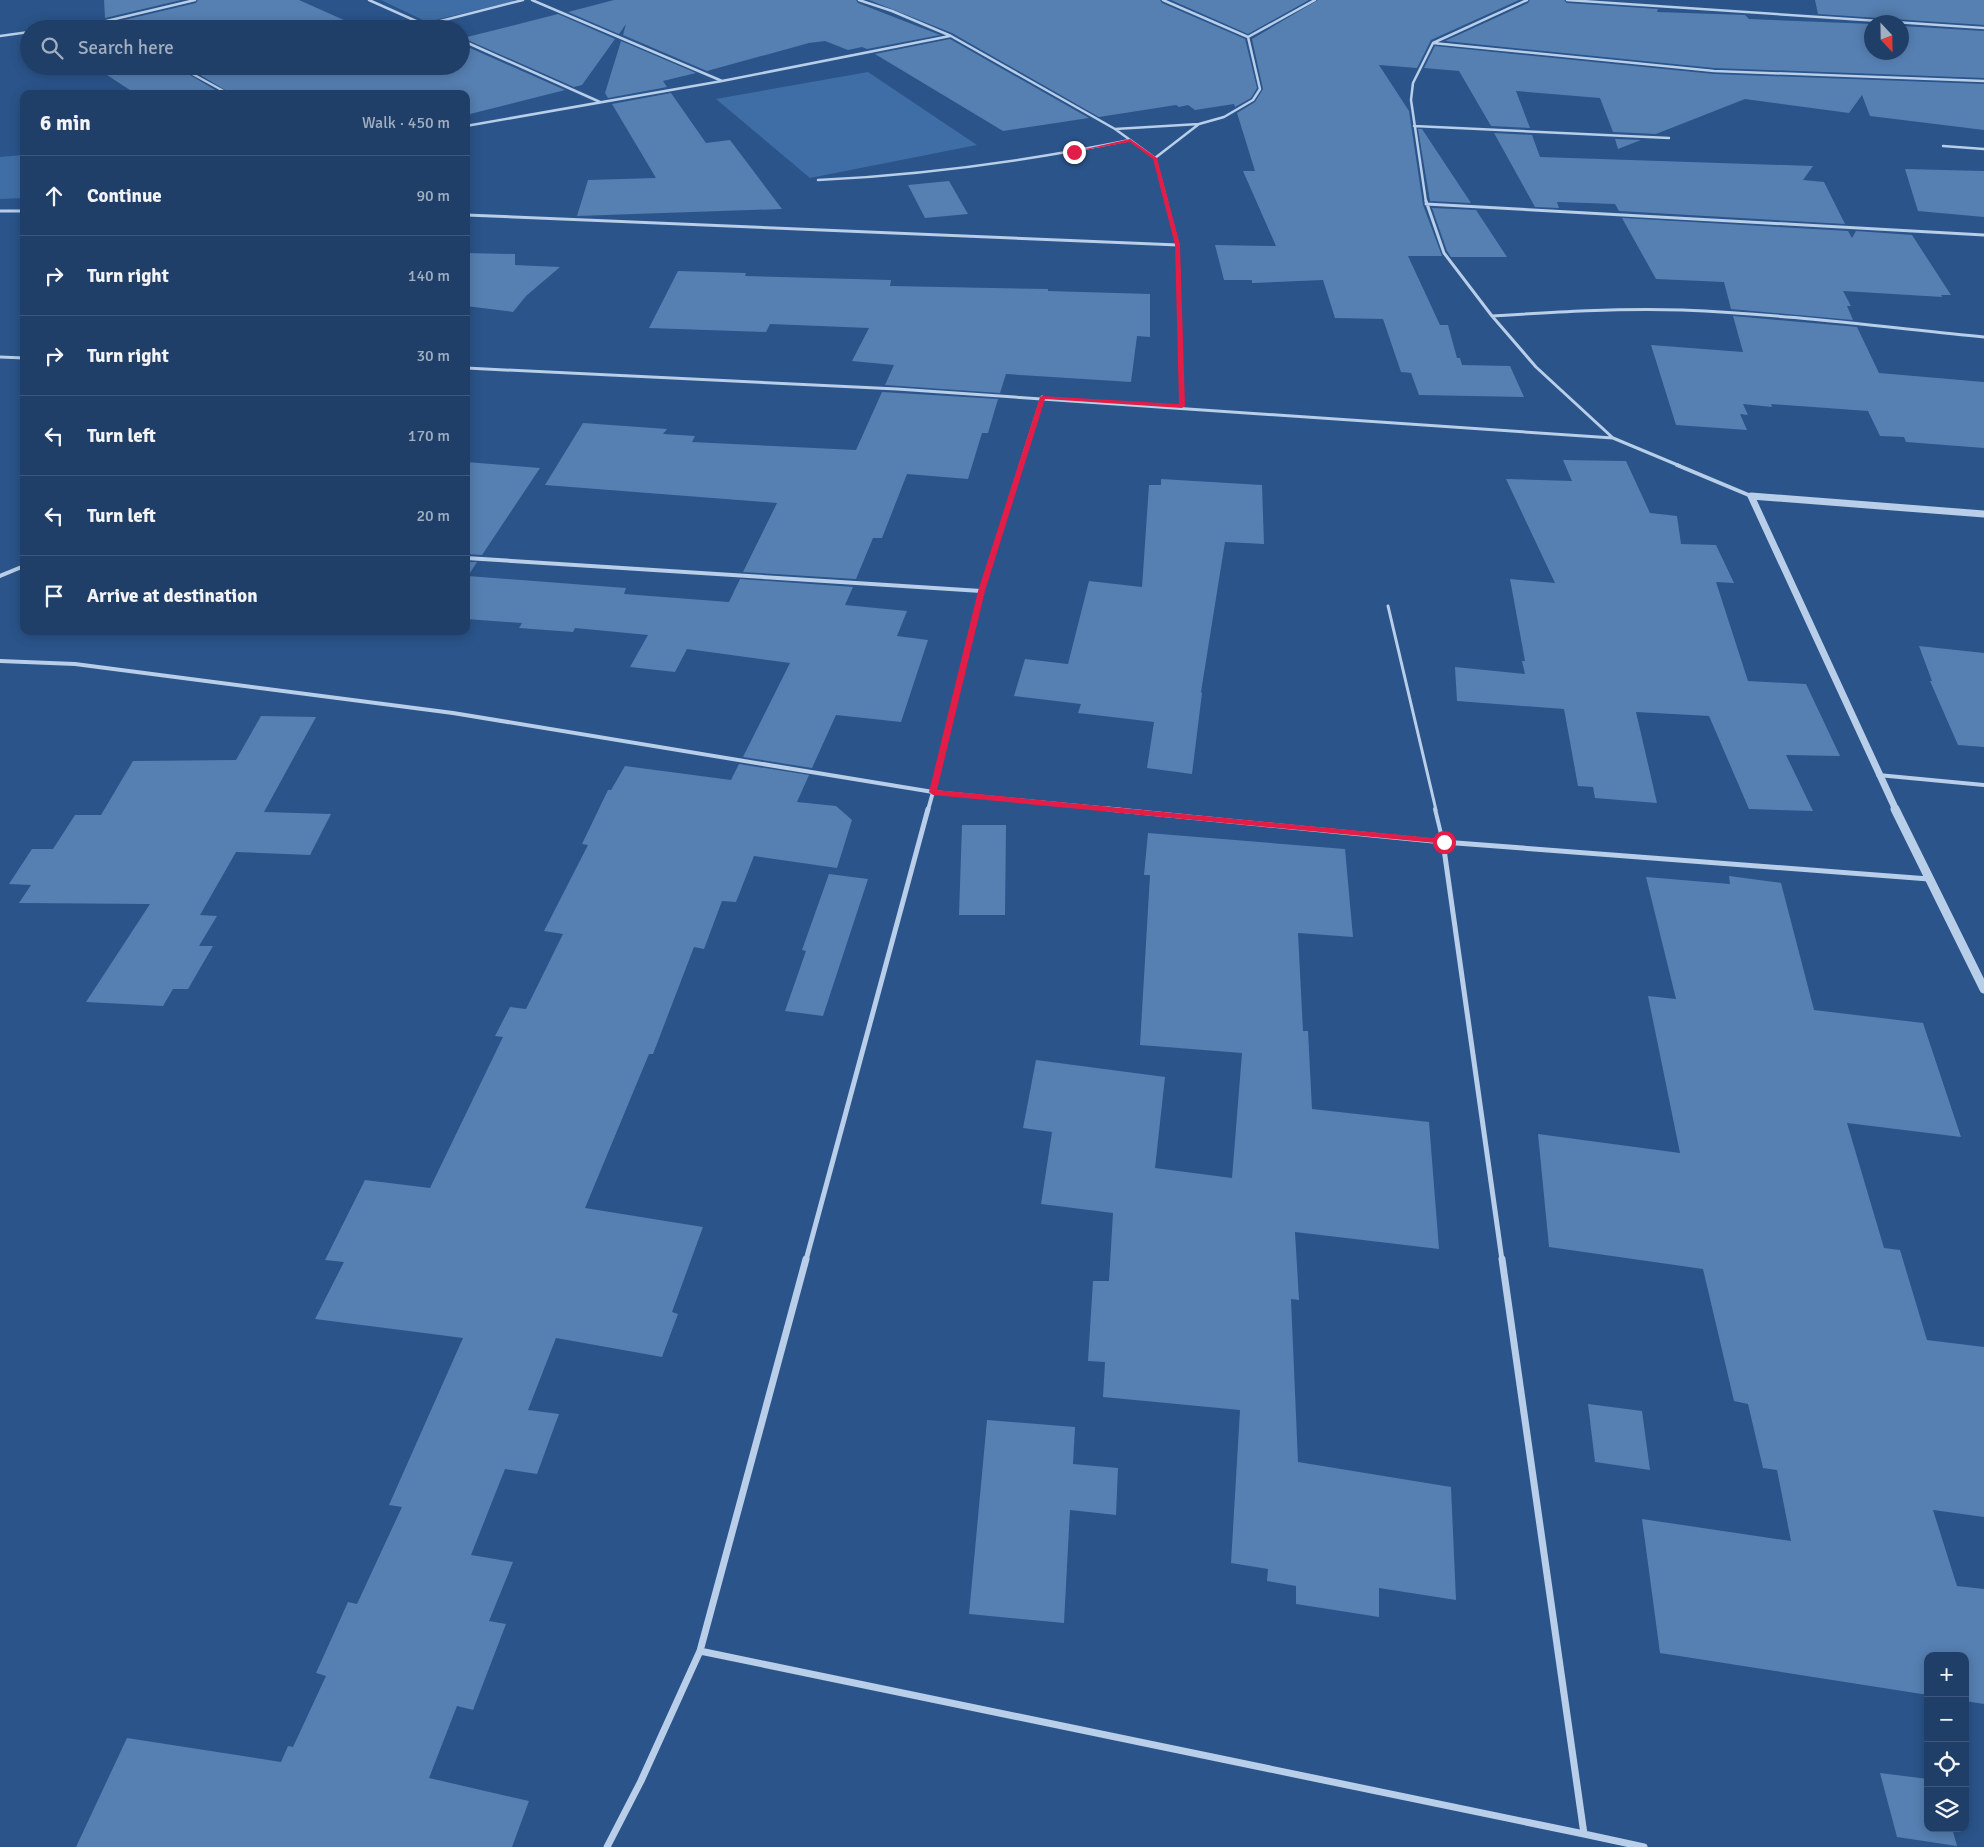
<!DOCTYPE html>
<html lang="en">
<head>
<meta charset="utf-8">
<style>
	:root { --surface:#203f68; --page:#28466e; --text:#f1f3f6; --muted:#a2afc0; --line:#3d587c }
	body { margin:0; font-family:Signika,sans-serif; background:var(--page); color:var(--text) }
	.controls { position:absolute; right:15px; bottom:15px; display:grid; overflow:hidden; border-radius:10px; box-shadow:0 2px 12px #0003 }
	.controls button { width:45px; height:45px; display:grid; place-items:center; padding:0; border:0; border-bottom:1px solid var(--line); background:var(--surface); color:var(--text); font:25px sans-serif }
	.compass { position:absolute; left:1864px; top:15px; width:45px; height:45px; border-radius:50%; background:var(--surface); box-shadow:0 2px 12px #0003; rotate:158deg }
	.stop { position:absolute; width:15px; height:15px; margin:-11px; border:4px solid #e11d48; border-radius:50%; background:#fff }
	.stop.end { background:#e11d48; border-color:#fff; box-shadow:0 1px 5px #0008 }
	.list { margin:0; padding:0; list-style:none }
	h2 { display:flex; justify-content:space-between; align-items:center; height:65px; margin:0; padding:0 20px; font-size:21px }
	h2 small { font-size:16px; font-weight:400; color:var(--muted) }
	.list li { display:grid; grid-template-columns:32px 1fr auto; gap:15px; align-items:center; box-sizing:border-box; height:80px; padding:0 20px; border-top:1px solid var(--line) }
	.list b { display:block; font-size:19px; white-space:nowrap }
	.list em { font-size:16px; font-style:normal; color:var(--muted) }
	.icon { flex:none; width:28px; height:28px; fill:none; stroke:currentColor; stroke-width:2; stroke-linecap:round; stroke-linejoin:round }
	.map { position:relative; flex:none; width:1984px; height:1847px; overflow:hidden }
	.search { position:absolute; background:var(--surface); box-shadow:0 2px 12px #0003; left:20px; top:20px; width:450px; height:55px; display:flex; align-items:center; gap:12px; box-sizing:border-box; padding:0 18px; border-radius:28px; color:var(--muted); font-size:19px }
	.panel { position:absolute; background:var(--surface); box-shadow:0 2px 12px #0003; left:20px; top:90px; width:450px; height:545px; border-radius:10px }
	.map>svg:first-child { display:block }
</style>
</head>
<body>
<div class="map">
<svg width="1984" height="1847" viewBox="0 0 1984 1847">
	<rect width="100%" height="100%" fill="#2a548a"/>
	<path fill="#3f6ea6" d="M 381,0 L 512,0 L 515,1 L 427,22 Z
		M 868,72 L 977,145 L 810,178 L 716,99 Z
		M 24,155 L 24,198 L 0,199 L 0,157 Z"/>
	<path fill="#5680b2" d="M 104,0 L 181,0 L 105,18 Z
		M 198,0 L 299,0 L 364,29 L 112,29 L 107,24 L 196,3 Z
		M 614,0 L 856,0 L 858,3 L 940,35 L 867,49 L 862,47 L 848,50 L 825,41 L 809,43 L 707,71 L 623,35 L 626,24 L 619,34 L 568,12 Z
		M 869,0 L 1160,0 L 1162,3 L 1245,39 L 1257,88 L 1251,98 L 1235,107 L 1234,104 L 1195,110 L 1188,105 L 1179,107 L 1176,105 L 1099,117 L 952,33 Z
		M 1171,0 L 1309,0 L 1248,34 Z
		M 1318,0 L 1519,0 L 1431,40 L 1417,68 L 1379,65 L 1409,111 L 1423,205 L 1442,256 L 1408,256 L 1440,325 L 1448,325 L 1457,358 L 1460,358 L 1462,365 L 1510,366 L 1524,397 L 1419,395 L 1411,373 L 1401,372 L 1383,319 L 1335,318 L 1323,280 L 1252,283 L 1252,280 L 1224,280 L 1215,245 L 1276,246 L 1243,171 L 1255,171 L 1237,113 L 1255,102 L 1263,89 L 1252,39 Z
		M 1530,0 L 1564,0 L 1567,3 L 1658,9 L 1657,12 L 1745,15 L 1749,19 L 1872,24 L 1872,52 L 1902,52 L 1902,26 L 1984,31 L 1984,78 L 1714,68 L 1445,41 L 1528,3 Z
		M 1815,0 L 1984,0 L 1984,25 L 1818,14 Z
		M 558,14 L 615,39 L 582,85 L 574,87 L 463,38 Z
		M 950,39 L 1089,118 L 1003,131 L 875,54 Z
		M 621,41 L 696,73 L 663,81 L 667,87 L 608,98 L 605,93 Z
		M 461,44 L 565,90 L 466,115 L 466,94 L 232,94 L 185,66 L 461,66 Z
		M 1435,46 L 1714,74 L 1984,84 L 1984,130 L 1870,116 L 1862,95 L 1849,113 L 1745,99 L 1656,134 L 1613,132 L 1600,98 L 1516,91 L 1530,128 L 1491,126 L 1459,71 L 1424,68 Z
		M 107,66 L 175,66 L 222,94 L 136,94 L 107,75 Z
		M 671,93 L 706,143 L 730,140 L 782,209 L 577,216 L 588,180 L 656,178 L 612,104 Z
		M 1418,129 L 1422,129 L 1471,203 L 1430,201 Z
		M 1494,133 L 1532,135 L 1540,157 L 1813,166 L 1803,180 L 1824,182 L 1845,224 L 1619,211 L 1615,204 L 1557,202 L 1559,208 L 1535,207 Z
		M 1615,139 L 1641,140 L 1618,149 Z
		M 1905,169 L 1984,171 L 1984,217 L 1918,211 Z
		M 949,181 L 968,214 L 925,218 L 908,185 Z
		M 1432,208 L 1476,210 L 1507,257 L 1451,257 L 1447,251 Z
		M 1622,218 L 1848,231 L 1852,238 L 1856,231 L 1912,235 L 1951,295 L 1941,295 L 1942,297 L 1843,291 L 1851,306 L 1847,306 L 1853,320 L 1731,309 L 1724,282 L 1656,279 Z
		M 466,253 L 515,254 L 515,265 L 560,267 L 526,296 L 513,312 L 466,306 Z
		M 678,271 L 746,273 L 745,276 L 891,280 L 890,286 L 1048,289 L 1048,291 L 1150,294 L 1150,337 L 1137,336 L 1131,382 L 1006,374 L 1000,393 L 885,385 L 894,365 L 852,361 L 869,328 L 770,324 L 766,332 L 649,328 Z
		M 1733,316 L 1857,327 L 1879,373 L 1984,382 L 1984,448 L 1906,442 L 1904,437 L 1880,436 L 1868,411 L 1771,404 L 1772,407 L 1743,404 L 1748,415 L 1740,414 L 1747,430 L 1676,425 L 1651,345 L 1743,352 Z
		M 882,392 L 998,399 L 988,433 L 982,433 L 968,479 L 907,474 L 882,538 L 873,538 L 856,579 L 743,572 L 777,503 L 545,485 L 583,423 L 667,429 L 663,434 L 695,436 L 692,442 L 856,450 Z
		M 1563,460 L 1626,461 L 1650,513 L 1677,516 L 1681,544 L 1716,545 L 1734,583 L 1716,582 L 1748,681 L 1806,684 L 1840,756 L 1786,755 L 1813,811 L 1749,809 L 1709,716 L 1636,712 L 1657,803 L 1595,798 L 1593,787 L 1578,786 L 1564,709 L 1457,701 L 1455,667 L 1525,674 L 1522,661 L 1525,661 L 1510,579 L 1555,583 L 1506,479 L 1572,481 Z
		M 466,462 L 540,468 L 482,555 L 466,554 Z
		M 1161,479 L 1262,485 L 1264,544 L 1225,542 L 1201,692 L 1202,693 L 1192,774 L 1147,768 L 1154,722 L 1078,713 L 1081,704 L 1014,696 L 1025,659 L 1068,664 L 1089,581 L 1142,587 L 1149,485 L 1161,485 Z
		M 466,562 L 477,562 L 468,576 L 626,588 L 624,594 L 729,602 L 740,579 L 853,587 L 845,605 L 907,611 L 897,636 L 928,640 L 901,722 L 836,715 L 812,768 L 743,757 L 790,663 L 687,649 L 675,672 L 630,667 L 648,635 L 575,628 L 573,632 L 519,628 L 522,623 L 466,619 Z
		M 1919,646 L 1984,653 L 1984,747 L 1958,745 L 1930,681 L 1932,681 Z
		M 261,716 L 316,717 L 264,812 L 331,814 L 310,855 L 236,852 L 200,915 L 217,916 L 199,946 L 213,946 L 188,989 L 173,989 L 163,1006 L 86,1002 L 150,904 L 19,903 L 31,885 L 9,884 L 32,849 L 53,849 L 75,815 L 101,815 L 133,761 L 236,760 Z
		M 739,764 L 809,775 L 797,802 L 836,806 L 852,820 L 837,868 L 754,856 L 736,902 L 722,901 L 704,949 L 694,947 L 653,1054 L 649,1054 L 585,1208 L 703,1227 L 672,1312 L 678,1314 L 662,1357 L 556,1338 L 528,1410 L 559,1414 L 537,1474 L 505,1469 L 471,1555 L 513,1562 L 489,1621 L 506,1624 L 473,1710 L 457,1706 L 429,1778 L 529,1801 L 512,1847 L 76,1847 L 127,1738 L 281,1762 L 288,1746 L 293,1747 L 326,1676 L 316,1673 L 348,1602 L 357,1604 L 402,1507 L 389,1505 L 463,1338 L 315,1319 L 344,1262 L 325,1260 L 365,1180 L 430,1188 L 503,1037 L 495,1036 L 510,1007 L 526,1009 L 563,934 L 544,931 L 588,845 L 582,844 L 608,790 L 611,790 L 625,766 L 731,780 Z
		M 962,825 L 1006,825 L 1005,915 L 959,915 Z
		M 1148,833 L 1345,849 L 1353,937 L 1298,933 L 1303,1031 L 1308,1031 L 1312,1109 L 1429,1122 L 1439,1249 L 1295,1232 L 1299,1300 L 1291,1299 L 1298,1462 L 1451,1487 L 1456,1600 L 1379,1588 L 1379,1617 L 1296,1604 L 1296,1586 L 1267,1581 L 1268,1569 L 1231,1563 L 1240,1410 L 1103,1397 L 1105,1362 L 1088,1361 L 1093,1281 L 1109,1281 L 1113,1213 L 1041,1204 L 1052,1132 L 1023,1128 L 1036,1060 L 1165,1077 L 1155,1168 L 1232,1178 L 1242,1053 L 1140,1045 L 1150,875 L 1144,875 Z
		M 829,874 L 868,879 L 823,1016 L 785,1011 L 806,951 L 802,950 Z
		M 1729,876 L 1781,883 L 1814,1010 L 1923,1023 L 1961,1137 L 1847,1123 L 1884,1248 L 1900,1250 L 1927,1340 L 1984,1347 L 1984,1517 L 1933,1510 L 1957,1586 L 1984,1589 L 1984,1704 L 1965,1701 L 1965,1656 L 1928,1656 L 1928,1695 L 1660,1653 L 1642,1519 L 1791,1541 L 1777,1470 L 1763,1468 L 1748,1404 L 1734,1401 L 1703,1269 L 1549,1247 L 1538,1134 L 1680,1153 L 1648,996 L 1676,999 L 1646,877 L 1730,884 Z
		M 1588,1404 L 1642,1411 L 1650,1470 L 1595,1462 Z
		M 987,1420 L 1075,1427 L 1073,1464 L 1118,1468 L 1116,1515 L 1070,1510 L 1064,1623 L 969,1614 Z
		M 1880,1773 L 1928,1779 L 1928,1828 L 1952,1828 L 1957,1846 L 1897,1837 Z"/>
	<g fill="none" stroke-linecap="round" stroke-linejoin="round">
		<path stroke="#b8cee9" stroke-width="3" d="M 1388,606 L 1436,810"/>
		<path stroke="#b8cee9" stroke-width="4" d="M 1435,809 L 1443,842"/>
		<path stroke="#b8cee9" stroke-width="2.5" d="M 369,0 L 434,29
			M 532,0 L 722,81
			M 859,0 L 892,11 L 951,36 L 1115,129 L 1155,158 L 1167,202
			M 1567,0 L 1984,28
			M 99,23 L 109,29
			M 425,25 L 523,0
			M 55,29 L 98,23 L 195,0
			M 0,36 L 29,32
			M 1248,37 L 1315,0
			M 461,40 L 600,102
			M 1433,43 L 1714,71 L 1984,81
			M 178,66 L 229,94
			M 466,126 L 722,81 L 950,36
			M 1414,126 L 1669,138
			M 1115,129 L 1199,124
			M 1943,146 L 1984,149
			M 1155,158 L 1199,124 L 1224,117 L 1253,100 L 1260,89 L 1248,37 L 1163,0
			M 818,180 C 923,175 1027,161 1130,140
			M 1426,202 L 1411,100 L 1413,83 L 1433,43 L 1527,0"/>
		<path stroke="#b8cee9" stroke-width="3" d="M 1166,201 L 1178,245 L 1182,406
			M 1426,201 L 1444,253 L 1492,316 L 1536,367 L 1613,438 L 1680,466
			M 1426,204 L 1984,235
			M 0,211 L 24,211
			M 466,215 L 1178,245
			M 1492,316 C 1555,312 1618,308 1682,310 C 1783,314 1883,327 1984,337
			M 0,357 L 24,358
			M 466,368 L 897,389 L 1613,438
			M 1020,466 L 1042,397"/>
		<path stroke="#b8cee9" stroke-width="4" d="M 1677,465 L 1751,496
			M 466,558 L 981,591
			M 0,576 L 24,566
			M 0,661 L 75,664 L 453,713 L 933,792 L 981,591 L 1021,465
			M 1878,775 L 1984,785
			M 928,810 L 933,792 L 1121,810"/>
		<path stroke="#b8cee9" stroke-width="5" d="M 1108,809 L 1443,842 L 1929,879
			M 1443,842 L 1502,1260
			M 806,1260 L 928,809"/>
		<path stroke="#b8cee9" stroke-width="7" d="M 806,1259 L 700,1651 L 1584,1834
			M 1502,1259 L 1584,1834 L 1644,1847
			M 607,1847 L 641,1781 L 700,1651"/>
		<path stroke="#b8cee9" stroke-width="7" d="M 1896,810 L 1751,496 L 1984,514"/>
		<path stroke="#b8cee9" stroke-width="9" d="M 1895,809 L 1984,989"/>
	</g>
	<path fill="#e11d48" d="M 1130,139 L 1157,158 L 1180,245 L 1185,406 L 1182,408 L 1045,399 L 985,591 L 937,790 L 1444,839 L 1446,840 L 1446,844 L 933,795 L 929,792 L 978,591 L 1040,397 L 1042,396 L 1179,404 L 1175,245 L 1153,159 L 1130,142 L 1072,152 Z"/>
</svg>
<div class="controls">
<button>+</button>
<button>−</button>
<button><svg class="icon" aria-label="locate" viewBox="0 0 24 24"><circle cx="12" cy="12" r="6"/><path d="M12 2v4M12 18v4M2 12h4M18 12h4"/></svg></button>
<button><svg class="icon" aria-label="layers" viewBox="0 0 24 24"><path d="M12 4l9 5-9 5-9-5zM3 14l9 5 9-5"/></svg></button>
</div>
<svg class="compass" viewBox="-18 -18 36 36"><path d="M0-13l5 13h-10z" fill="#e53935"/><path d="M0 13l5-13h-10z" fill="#a2afc0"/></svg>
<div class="stop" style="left:1444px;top:842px"></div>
<div class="stop end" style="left:1074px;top:152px"></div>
<div class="search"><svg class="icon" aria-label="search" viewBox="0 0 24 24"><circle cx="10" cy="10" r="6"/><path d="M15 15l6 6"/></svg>Search here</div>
<section class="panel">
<h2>6 min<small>Walk · 450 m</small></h2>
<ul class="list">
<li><svg class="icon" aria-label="ahead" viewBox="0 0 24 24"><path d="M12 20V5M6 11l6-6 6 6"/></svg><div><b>Continue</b></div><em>90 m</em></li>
<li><svg class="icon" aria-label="right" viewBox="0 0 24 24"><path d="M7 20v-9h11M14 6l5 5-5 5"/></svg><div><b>Turn right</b></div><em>140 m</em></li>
<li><svg class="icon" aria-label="right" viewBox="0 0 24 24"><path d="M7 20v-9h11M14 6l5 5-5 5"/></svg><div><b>Turn right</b></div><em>30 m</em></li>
<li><svg class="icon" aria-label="left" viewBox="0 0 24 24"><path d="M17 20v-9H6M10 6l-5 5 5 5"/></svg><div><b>Turn left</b></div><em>170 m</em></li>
<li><svg class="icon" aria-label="left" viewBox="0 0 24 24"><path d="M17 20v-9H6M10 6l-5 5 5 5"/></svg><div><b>Turn left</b></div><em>20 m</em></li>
<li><svg class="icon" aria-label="arrive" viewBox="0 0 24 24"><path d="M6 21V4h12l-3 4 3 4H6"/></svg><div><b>Arrive at destination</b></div></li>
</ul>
</section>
</div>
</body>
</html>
